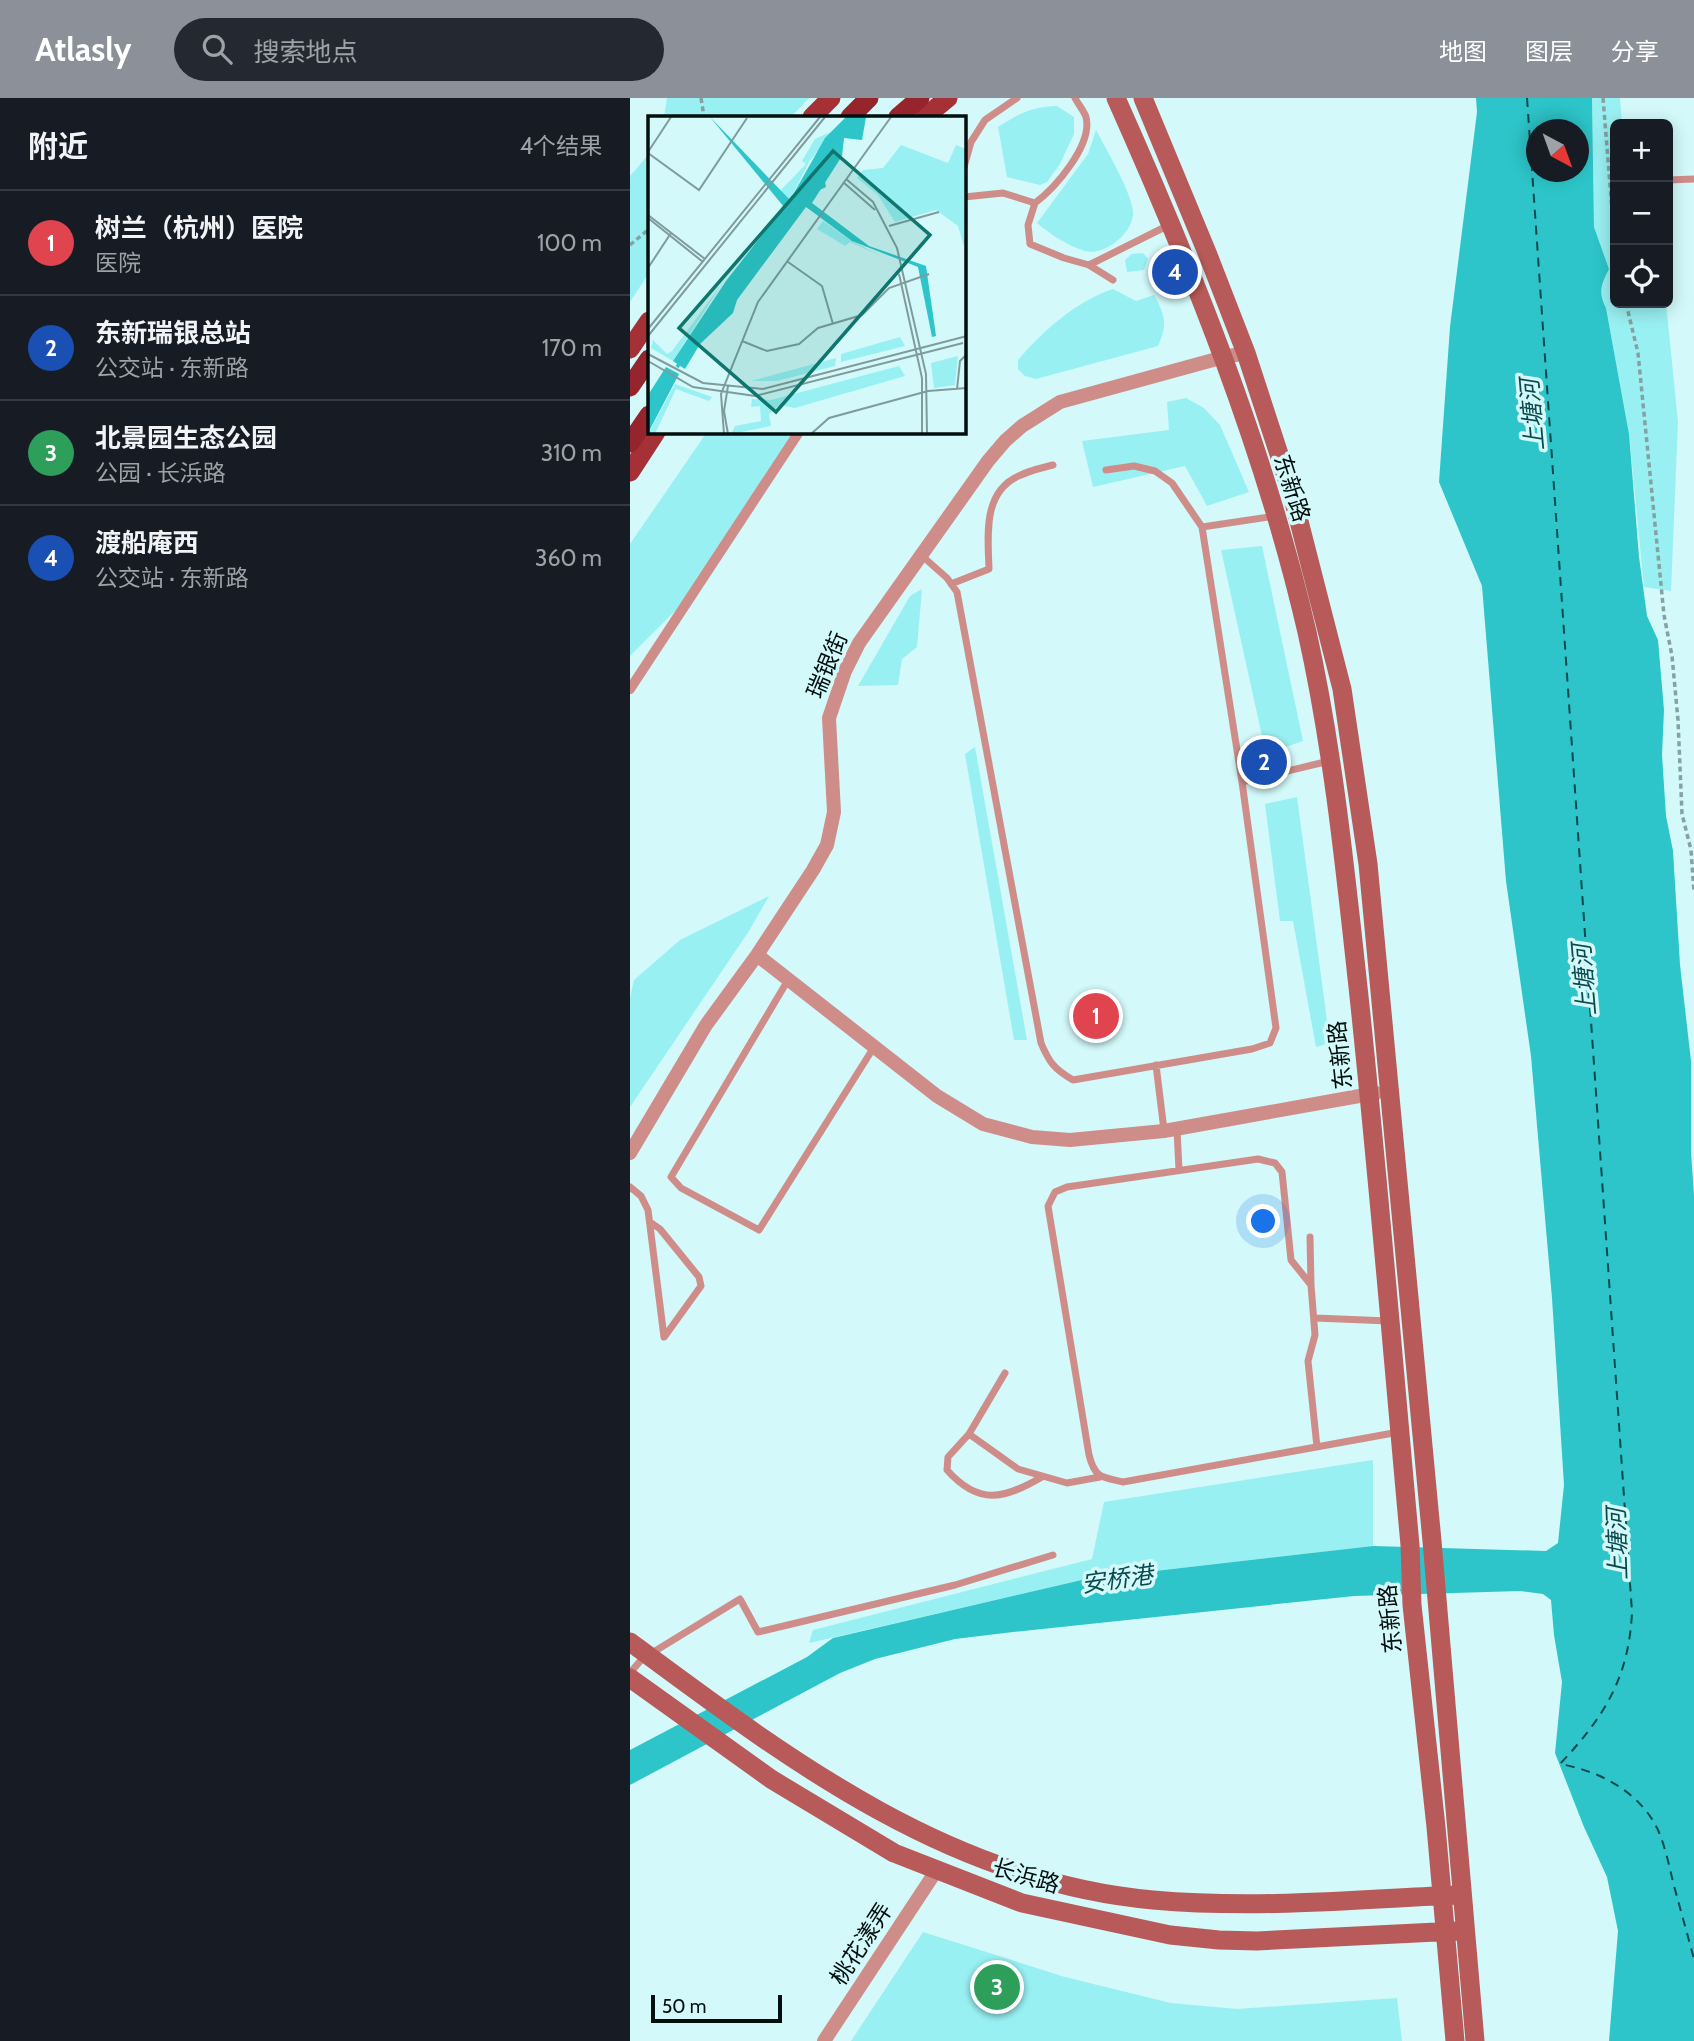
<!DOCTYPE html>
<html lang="zh">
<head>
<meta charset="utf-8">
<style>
	:root { --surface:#171b24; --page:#242831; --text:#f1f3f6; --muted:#9ea1a6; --line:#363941; --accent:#8c9099 }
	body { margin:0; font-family:Cabin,"Noto Sans SC",sans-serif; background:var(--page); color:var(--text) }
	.controls { position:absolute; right:21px; top:21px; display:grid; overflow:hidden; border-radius:10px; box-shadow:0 4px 18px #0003 }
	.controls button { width:63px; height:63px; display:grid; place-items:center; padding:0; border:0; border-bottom:2px solid var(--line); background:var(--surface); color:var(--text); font:35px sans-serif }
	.compass { position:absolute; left:896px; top:21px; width:63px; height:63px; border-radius:50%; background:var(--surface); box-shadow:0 4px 18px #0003; rotate:139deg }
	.scale { position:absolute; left:21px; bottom:18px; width:131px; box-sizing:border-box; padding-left:7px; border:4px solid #030f0f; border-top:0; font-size:19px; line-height:24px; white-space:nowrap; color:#030f0f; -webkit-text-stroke:5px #d3f9fa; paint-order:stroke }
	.you { position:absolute; left:634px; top:1124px; width:24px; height:24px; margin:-18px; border:5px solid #fff; border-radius:50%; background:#1a73e8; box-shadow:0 0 0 10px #1a73e833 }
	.badge { display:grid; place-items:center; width:46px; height:46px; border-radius:50%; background:var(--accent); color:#fff; font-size:23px; font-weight:700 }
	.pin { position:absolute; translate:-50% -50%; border:4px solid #fff; box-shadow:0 2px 7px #0006 }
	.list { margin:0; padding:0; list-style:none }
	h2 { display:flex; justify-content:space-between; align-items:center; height:91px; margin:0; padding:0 28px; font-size:30px }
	h2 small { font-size:23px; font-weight:400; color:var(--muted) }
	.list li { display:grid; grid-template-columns:46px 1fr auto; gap:21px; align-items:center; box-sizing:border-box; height:105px; padding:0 28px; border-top:2px solid var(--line) }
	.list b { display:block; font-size:26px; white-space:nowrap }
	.list p { margin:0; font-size:23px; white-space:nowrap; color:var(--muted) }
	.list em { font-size:23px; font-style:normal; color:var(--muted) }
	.icon { flex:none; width:38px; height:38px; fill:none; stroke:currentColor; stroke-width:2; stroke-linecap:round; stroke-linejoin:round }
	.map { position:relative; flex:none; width:1064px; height:1943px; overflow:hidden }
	header { display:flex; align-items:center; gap:42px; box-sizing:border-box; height:98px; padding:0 35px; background:var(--accent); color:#fff }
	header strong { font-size:33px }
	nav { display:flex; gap:38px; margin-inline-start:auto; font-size:24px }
	.search { width:490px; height:63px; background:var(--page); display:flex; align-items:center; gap:18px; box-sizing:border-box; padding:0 24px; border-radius:38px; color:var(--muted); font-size:26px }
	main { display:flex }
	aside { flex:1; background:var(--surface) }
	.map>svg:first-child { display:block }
</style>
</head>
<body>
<header>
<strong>Atlasly</strong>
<div class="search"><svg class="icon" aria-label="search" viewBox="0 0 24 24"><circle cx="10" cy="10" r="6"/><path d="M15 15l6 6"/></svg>搜索地点</div>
<nav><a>地图</a><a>图层</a><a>分享</a></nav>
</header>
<main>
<aside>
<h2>附近<small>4个结果</small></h2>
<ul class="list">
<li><span class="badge" style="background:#e0444e">1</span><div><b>树兰（杭州）医院</b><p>医院</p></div><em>100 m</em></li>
<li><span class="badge" style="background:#1a4fb4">2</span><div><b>东新瑞银总站</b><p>公交站 · 东新路</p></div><em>170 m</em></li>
<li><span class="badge" style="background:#2e9e5b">3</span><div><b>北景园生态公园</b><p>公园 · 长浜路</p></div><em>310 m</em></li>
<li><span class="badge" style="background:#1a4fb4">4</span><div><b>渡船庵西</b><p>公交站 · 东新路</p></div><em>360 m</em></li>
</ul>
</aside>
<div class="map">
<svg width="1064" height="1943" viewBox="0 0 1064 1943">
	<rect width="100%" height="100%" fill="#d3f9fa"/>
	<path fill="#99f0f2" d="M 37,0 L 179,0 L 161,19 L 34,19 Z
		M 962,0 L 990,0 L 992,26 L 985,26 L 985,205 L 1036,205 L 1048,324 L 1041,493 L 1014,489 L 999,336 L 976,210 C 968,194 971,187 979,171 L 964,129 Z
		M 427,8 L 444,19 L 444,36 L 430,66 L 417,84 L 410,87 L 377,79 L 368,29 C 390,15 401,9 427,8 Z
		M 466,32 C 475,49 505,100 503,117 C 501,137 474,158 455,153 C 438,148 420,136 407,125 L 458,56 Z
		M 19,56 L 19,175 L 0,204 L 0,78 Z
		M 513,155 L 518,161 L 514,172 L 497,174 L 495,162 L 502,156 Z
		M 483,191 L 506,203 L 524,197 C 535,217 538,226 528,248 L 406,281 L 395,278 L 388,271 L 388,262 C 414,232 445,204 483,191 Z
		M 556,300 L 574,310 L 590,327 L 619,394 L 577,408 L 555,368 L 463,389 L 452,343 L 539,332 L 537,304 Z
		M 77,334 L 164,334 L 60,498 L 0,558 L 0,446 Z
		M 632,448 L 673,643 L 636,656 L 591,452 Z
		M 292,491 L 287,549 L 272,561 L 268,587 L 228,588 L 280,498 Z
		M 345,649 L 397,942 L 384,942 L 335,656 Z
		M 667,699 L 700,945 L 686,949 L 663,823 L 650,823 L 635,706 Z
		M 139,798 L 119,833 L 0,1009 L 0,900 L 4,882 L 50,842 Z
		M 743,1362 L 743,1448 L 456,1481 L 179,1545 L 183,1532 L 462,1461 L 474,1404 Z
		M 293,1834 L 435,1879 L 541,1905 L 607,1911 L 767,1900 L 772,1943 L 221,1943 Z"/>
	<path fill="#2dc5c9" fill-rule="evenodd" d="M 846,0 L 962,0 L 964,129 L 979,171 C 971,187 968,194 976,210 L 999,336 L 1009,459 L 1017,518 L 1028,542 L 1034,612 L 1032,657 L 1036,718 L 1043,753 L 1050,867 L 1061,963 L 1061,1054 L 1064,1098 L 1064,1943 L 979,1943 L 988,1833 L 977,1779 L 954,1729 L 925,1655 L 932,1584 L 924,1537 L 921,1502 L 913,1496 L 890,1493 L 724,1498 L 383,1534 L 325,1541 L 245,1561 L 210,1575 L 0,1687 L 0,1652 L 177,1559 L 203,1540 L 456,1481 L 743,1448 L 916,1453 L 928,1445 L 934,1387 L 922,1200 L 901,958 L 876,783 L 852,488 L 809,384 L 820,229 L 847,14 ZM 906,32 L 948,32 L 948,74 L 906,74 Z"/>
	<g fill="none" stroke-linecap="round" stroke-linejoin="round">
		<path stroke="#0a4a4d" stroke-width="2" stroke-dasharray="9 7" stroke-linecap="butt" d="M 897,0 L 1002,1514 C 999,1580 974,1619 930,1666 C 970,1673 1010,1694 1028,1732 C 1035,1748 1039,1767 1043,1784 C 1050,1810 1057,1835 1064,1861"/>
		<path stroke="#85a1a1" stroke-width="3.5" stroke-dasharray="5 3.5" stroke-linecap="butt" d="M 71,0 L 74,19
			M 973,0 L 985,149
			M 0,147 L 19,131
			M 996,205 L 1008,255 L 1034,517 L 1042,558 L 1048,622 L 1052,716 L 1061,752 L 1064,794"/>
		<path stroke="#cf8d8a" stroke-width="7" d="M 334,69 L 341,44 L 355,22 L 387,0
			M 1038,82 L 1064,81
			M 334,99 L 373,95 L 405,105 L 398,127 L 400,146 L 434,160 L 459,167 L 483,182
			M 405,105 C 425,90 463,47 456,19 C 454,13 448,6 445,0
			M 459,167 L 539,127
			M 572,429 L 645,418
			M 291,457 L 317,480 L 327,494 L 411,945 C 419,964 424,971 443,982 L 622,951 L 640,945 L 646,930 L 612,684 L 572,429 L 542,385 L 525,373 L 504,368 L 476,372
			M 321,486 L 359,471 C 358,438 352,392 391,377 C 401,372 412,370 423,367
			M 612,684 L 699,663
			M 158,882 L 41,1079 L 51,1090 L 129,1132 L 244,949
			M 526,967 L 534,1032
			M 547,1031 L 549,1072
			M 0,1089 L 11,1098 L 18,1112 L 34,1239
			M 20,1124 L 30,1131 L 69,1179 L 71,1188 L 35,1238
			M 680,1139 L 681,1186
			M 685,1220 L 759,1223
			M 375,1275 L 339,1336 L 318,1359 L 317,1372 C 349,1408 374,1401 412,1379
			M 339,1336 L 388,1371 L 437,1385 L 470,1379
			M 687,1349 L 678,1263 L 685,1237 L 681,1187 L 661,1162 L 652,1074 L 645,1065 L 628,1061 L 437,1089 L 425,1094 L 418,1108 L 459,1357 C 465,1380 471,1379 493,1384 L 769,1334
			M 0,1575 L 12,1561 L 110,1501 L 128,1534 L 325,1487 L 423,1457"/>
		<path stroke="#cf8d8a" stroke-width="10" d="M 0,591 L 169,334"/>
		<path stroke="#cf8d8a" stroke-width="14" d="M 127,857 L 307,998 L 353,1026 L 402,1039 L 440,1042 L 534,1033 L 746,995
			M 0,1055 L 76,927 L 127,857 L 183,772 L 197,747 L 204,714 L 199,620 L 215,573 L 229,545 L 358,363 L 375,343 L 392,328 L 430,304 L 594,259 L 616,255
			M 194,1943 L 306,1773"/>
		<path stroke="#b85a59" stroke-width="19" d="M 486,0 C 562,170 635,352 677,534 C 703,651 715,770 728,889 C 748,1075 763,1261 780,1447 L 782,1507 L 806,1729 L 825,1943
			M 513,0 L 578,157 L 616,255 L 662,396 L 712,591 L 738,766 L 802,1443 L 845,1943
			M 0,1544 C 158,1661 320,1784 523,1802 C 624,1811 723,1802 824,1797
			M 0,1580 L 141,1681 L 264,1755 L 392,1805 L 540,1837 L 589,1842 L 627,1843 L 827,1833"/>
		<path stroke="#a53036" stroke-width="19" d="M 182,19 L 201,0
			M 295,19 L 318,0
			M 0,251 L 19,223
			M 0,374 L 26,334"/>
		<path stroke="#96242c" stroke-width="19" d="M 220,19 L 239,0
			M 268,19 L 290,0
			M 0,289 L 19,261
			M 0,345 L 19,317"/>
	</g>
	<g text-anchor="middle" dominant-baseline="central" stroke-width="7" stroke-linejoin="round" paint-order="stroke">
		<g font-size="23" fill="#030f0f" stroke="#d3f9fa">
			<text transform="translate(662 390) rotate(72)">东新路</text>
			<text transform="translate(197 567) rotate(-67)">瑞银街</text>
			<text transform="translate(710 957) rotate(-96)">东新路</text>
			<text transform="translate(760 1521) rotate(-95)">东新路</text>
			<text transform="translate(396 1778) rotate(16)">长浜路</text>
			<text transform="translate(231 1846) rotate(-57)">桃花漾弄</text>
		</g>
		<g font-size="24" font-style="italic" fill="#0a4a4d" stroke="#d3f9fa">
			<text transform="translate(902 317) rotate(-95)">上塘河</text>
			<text transform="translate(954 882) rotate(-95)">上塘河</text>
			<text transform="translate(987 1446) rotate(-92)">上塘河</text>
			<text transform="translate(487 1481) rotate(-8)">安桥港</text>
		</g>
	</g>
	<g transform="translate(18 18)">
		<rect width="318" height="318" fill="#d3f9fa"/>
		<path d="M 185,15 L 161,46 L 142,84 L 135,81 L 132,75 L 158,48 L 154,45 L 167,23 ZM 253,29 L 300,47 L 308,29 L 318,33 L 318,137 L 310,110 L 288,94 L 247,106 L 230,79 L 209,62 L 215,54 L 235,52 ZM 175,105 L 204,125 L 235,141 L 202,126 L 197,130 L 169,113 ZM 73,169 L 25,245 L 3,232 L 5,224 L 19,238 L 24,235 ZM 252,221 L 257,230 L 193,246 L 193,238 ZM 310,240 L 307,269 L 286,272 L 283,247 ZM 188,242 L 187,250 L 129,265 L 103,265 ZM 251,250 L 257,260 L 147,292 L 131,289 L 121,298 L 123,310 L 83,318 L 87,310 L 113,305 L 112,290 L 103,291 L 104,283 L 123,284 ZM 27,268 L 64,281 L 61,285 L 28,273 L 7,318 L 0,318 Z" fill="#99f0f2"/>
		<path d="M 62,1 L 142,84 L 177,22 L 198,1 L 218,1 L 214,24 L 196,22 L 194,40 L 164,87 L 221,130 L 278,150 L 288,220 L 284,221 L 270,151 L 204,125 L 158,91 L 89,184 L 85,197 L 52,228 L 37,253 L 25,245 L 78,165 L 136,91 ZM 18,251 L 31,258 L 0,317 L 0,279 Z" fill="#2dc5c9"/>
		<path fill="none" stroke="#2dc5c9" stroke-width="3.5" d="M 29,251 L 157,79 L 176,70 L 173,54 L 205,1M 0,286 L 22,261"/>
		<path fill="none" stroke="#809b9c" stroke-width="2" d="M 0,36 L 23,1M 0,37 L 51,74 L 99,2M 198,63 L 225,86 L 249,132 L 278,258 L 279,318M 195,66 L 227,94M 0,99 L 57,143M 0,102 L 55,146M 241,110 L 291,96M 140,146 L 174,170 L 185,208M 0,152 L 23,117M 251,158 L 274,262 L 274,318M 0,213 L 172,1M 0,220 L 177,1M 94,225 L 119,235 L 151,228 L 170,212 L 214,199 L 241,172 L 281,158M 0,238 L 55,267 L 115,273 L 319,220M 0,245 L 45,271 L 107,280 L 315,227M 309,273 L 312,245 L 319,238M 76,318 L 73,278 L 110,186 L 243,1M 80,318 L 76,295 L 80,270M 163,318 L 181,302 L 280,275 L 319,272M 214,318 L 242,318"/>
		<path fill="#0f766e" fill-opacity="0.15" stroke="#0f766e" stroke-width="3.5" d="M 185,35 L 282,119 L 128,296 L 31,212 Z"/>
		<rect width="318" height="318" fill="none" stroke="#030f0f" stroke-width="3.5"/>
	</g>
</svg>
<div class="controls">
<button>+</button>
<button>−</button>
<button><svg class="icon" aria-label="locate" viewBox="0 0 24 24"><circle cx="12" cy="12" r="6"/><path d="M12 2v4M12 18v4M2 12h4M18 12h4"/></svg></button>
</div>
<svg class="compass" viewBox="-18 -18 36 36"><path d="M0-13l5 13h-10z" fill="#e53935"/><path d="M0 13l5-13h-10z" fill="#9ea1a6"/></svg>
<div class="scale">50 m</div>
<div class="you"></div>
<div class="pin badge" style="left:466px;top:918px;background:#e0444e">1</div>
<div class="pin badge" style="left:634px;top:664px;background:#1a4fb4">2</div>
<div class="pin badge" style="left:367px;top:1889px;background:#2e9e5b">3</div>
<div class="pin badge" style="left:545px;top:174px;background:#1a4fb4">4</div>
</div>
</main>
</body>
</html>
